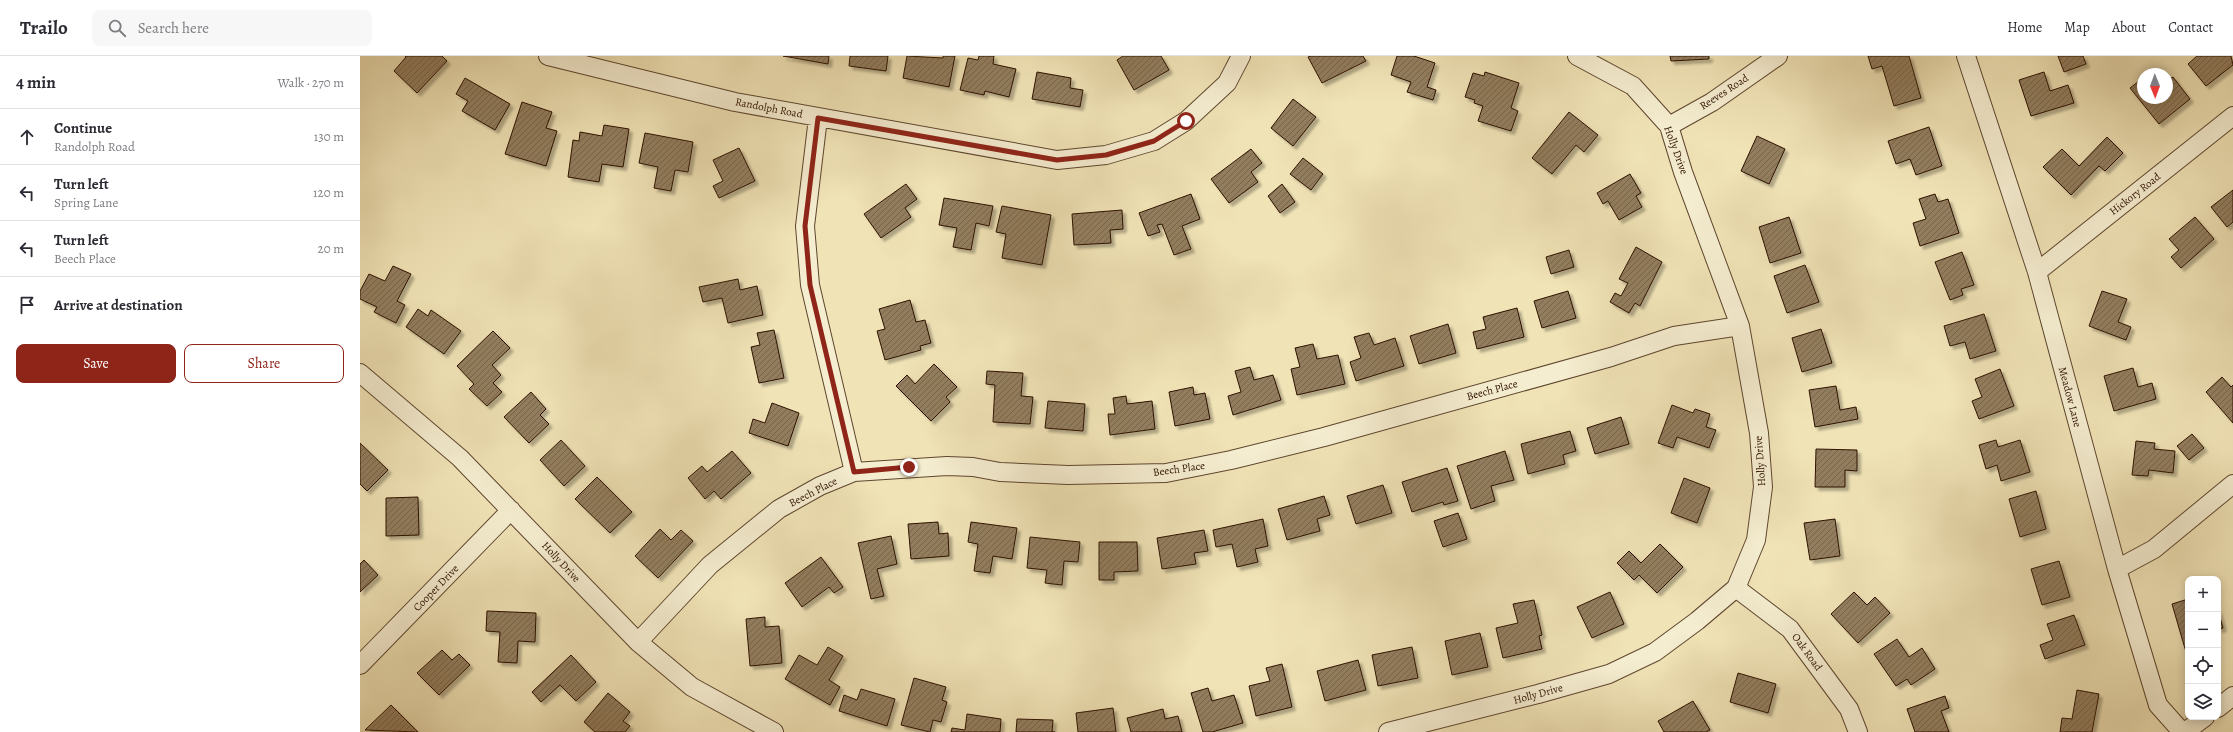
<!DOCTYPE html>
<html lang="en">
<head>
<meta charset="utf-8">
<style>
	:root { --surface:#fff; --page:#f7f7f7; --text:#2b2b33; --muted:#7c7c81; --line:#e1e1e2; --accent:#8f2418 }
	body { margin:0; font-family:Alegreya,serif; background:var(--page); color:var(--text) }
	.controls { position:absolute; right:12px; bottom:12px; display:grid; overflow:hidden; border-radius:8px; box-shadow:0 2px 10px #0003 }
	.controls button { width:36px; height:36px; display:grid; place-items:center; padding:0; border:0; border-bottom:1px solid var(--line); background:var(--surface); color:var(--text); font:20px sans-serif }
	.compass { position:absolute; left:1777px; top:12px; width:36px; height:36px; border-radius:50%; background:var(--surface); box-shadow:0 2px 10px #0003; rotate:179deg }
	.stop { position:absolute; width:12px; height:12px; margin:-9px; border:3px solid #8f2418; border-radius:50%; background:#fff }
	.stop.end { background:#8f2418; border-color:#fff; box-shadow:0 1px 4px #0008 }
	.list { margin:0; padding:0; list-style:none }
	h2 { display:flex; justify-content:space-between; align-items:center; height:52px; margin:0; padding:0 16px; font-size:17px }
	h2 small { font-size:13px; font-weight:400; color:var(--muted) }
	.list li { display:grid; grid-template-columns:26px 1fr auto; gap:12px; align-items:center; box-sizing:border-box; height:56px; padding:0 16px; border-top:1px solid var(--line) }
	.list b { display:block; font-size:15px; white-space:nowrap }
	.list p { margin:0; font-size:13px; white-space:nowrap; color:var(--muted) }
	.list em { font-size:13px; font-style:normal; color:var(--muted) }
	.actions { display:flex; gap:8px; padding:12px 16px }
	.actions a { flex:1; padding:9px 0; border:1px solid var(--accent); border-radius:8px; text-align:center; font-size:14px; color:var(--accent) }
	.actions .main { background:var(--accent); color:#fff }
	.icon { flex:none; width:22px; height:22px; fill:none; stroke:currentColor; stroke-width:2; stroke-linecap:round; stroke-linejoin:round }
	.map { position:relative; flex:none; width:1873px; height:676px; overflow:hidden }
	header { display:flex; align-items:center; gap:24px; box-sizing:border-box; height:56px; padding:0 20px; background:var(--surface); border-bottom:1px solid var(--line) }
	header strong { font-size:19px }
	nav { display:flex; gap:22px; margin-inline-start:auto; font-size:14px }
	.search { width:280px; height:36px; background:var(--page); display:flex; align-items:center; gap:10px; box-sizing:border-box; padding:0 14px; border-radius:8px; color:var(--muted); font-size:15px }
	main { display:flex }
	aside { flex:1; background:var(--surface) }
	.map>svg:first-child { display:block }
</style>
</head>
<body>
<header>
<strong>Trailo</strong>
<div class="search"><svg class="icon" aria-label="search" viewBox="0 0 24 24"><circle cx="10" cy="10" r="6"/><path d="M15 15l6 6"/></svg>Search here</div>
<nav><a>Home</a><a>Map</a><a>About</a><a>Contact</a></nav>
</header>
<main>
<aside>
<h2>4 min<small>Walk · 270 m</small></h2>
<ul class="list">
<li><svg class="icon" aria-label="ahead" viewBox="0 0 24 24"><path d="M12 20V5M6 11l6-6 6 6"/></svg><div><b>Continue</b><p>Randolph Road</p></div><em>130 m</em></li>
<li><svg class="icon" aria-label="left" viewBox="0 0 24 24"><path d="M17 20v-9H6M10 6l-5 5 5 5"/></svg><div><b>Turn left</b><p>Spring Lane</p></div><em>120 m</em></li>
<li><svg class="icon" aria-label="left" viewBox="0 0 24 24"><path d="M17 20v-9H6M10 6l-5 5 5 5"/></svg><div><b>Turn left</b><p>Beech Place</p></div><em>20 m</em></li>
<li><svg class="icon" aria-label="arrive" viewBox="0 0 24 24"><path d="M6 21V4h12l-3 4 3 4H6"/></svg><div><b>Arrive at destination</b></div></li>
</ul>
<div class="actions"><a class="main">Save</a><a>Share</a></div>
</aside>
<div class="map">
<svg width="1873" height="676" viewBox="0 0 1873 676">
	<defs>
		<pattern id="building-hatch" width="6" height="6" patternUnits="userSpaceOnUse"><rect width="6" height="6" fill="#927e5f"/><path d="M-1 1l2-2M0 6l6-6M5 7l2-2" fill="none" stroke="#78664c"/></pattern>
		<filter id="shadow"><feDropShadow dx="3.5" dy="3.5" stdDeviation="1" flood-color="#0004"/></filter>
	</defs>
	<rect width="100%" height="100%" fill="#f0e3b6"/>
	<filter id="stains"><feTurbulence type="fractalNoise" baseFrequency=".005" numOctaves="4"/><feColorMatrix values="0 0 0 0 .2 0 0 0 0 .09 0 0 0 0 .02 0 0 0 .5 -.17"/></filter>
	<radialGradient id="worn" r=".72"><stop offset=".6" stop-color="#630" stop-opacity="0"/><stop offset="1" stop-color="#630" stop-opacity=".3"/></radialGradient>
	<path fill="url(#building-hatch)" stroke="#2d1100" filter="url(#shadow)" d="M 45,0 L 82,0 L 87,5 L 57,37 L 34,15 L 46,1 Z
		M 423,0 L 469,0 L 468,8 Z
		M 490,0 L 528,0 L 526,15 L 489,10 Z
		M 547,0 L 583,2 L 583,0 L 595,0 L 589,31 L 543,22 Z
		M 619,0 L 634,0 L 633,8 L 656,13 L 649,41 L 625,35 L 624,39 L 600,34 L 608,2 L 618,4 Z
		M 763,0 L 801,0 L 809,14 L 774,34 L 757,4 Z
		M 951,0 L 1003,0 L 1006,5 L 962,27 L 948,1 Z
		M 1037,0 L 1054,0 L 1075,7 L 1067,31 L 1076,34 L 1073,44 L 1047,36 L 1051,26 L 1031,19 Z
		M 1310,0 L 1349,0 L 1349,3 L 1311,5 Z
		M 1508,0 L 1549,0 L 1561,42 L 1534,50 L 1522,10 L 1512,13 Z
		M 1698,0 L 1723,0 L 1726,8 L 1704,16 Z
		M 1837,0 L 1871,0 L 1873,9 L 1846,30 L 1828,8 Z
		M 677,16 L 711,22 L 710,32 L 723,34 L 720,51 L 672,43 Z
		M 1125,16 L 1159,27 L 1151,52 L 1158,55 L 1151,75 L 1118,65 L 1123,50 L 1114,47 L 1115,44 L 1105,41 L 1113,17 L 1124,20 Z
		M 1684,16 L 1690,35 L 1708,29 L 1714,47 L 1671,60 L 1659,24 Z
		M 1813,21 L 1830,43 L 1799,68 L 1770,32 L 1783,22 L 1783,42 L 1807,42 L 1807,25 Z
		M 105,22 L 150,48 L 135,74 L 102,55 L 108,45 L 96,38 Z
		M 933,43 L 956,61 L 933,90 L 911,72 Z
		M 162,46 L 192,56 L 186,72 L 197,75 L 186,110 L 145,98 Z
		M 1209,56 L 1238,79 L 1224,96 L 1216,89 L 1192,118 L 1172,102 Z
		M 244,69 L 269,73 L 263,111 L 242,108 L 239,126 L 208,121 L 213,84 L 219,85 L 220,76 L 242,80 Z
		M 1569,71 L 1582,110 L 1556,119 L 1550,103 L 1536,108 L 1528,85 Z
		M 285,77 L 333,86 L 328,116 L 315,114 L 311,135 L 294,132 L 298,111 L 279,107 Z
		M 1397,80 L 1425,93 L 1409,128 L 1381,115 Z
		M 1747,81 L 1763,97 L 1745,115 L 1739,110 L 1711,139 L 1683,111 L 1702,93 L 1719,110 Z
		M 379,92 L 395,125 L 359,142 L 353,130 L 363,125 L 353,104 Z
		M 891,93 L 902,107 L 891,116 L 898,126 L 869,147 L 851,123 Z
		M 943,102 L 963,118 L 951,134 L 930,118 Z
		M 1270,118 L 1281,137 L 1276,140 L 1282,151 L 1259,164 L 1248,145 L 1243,148 L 1237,137 Z
		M 546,128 L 557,143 L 545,152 L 551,161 L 521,182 L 504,158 Z
		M 922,128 L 935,146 L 920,157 L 908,140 Z
		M 1873,134 L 1873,166 L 1867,171 L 1851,151 Z
		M 831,138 L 840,163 L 822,170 L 831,193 L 814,199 L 802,168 L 797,169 L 800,176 L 788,180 L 779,157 Z
		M 1575,138 L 1578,146 L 1588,143 L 1599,177 L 1560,190 L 1553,167 L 1566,163 L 1559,143 Z
		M 584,142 L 633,150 L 629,170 L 616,167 L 611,194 L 593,191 L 597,172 L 579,169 Z
		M 642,150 L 691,159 L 682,209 L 642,202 L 646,178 L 636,176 Z
		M 762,154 L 763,173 L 750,174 L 751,187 L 714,189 L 712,158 Z
		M 1429,161 L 1441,197 L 1410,207 L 1399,171 Z
		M 1835,161 L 1854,183 L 1821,212 L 1811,201 L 1819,194 L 1809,183 Z
		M 1276,191 L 1302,206 L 1280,250 L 1275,247 L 1269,257 L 1250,246 L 1255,237 L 1261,240 L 1268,227 L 1259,223 Z
		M 1209,194 L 1214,211 L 1191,218 L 1186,201 Z
		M 1602,196 L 1614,229 L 1601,233 L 1603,239 L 1590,244 L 1575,206 Z
		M 1445,209 L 1459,246 L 1427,257 L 1414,220 Z
		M 33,210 L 51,218 L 37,245 L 45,249 L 36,267 L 14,256 L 17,251 L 0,243 L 0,235 L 9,218 L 25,225 Z
		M 378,223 L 380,234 L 397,230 L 403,259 L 368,267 L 362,242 L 343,246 L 339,231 Z
		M 1208,235 L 1216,262 L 1182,272 L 1174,245 Z
		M 1742,235 L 1767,243 L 1758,266 L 1771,271 L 1766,284 L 1729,270 Z
		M 550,244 L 556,266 L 565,264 L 571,287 L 560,290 L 561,294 L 525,304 L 517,275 L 525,273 L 519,253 Z
		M 1157,252 L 1164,281 L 1117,293 L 1113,276 L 1126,273 L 1123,261 Z
		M 58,253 L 68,260 L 71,254 L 101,275 L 84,298 L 46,271 Z
		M 1624,258 L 1636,295 L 1610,303 L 1605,286 L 1590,290 L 1584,270 Z
		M 1088,268 L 1096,297 L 1059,308 L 1050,280 Z
		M 1461,273 L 1472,307 L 1442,316 L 1432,282 Z
		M 414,274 L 424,322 L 399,327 L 391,291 L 400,289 L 397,277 Z
		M 133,275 L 150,292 L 132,309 L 141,319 L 133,327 L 142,336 L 127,350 L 109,333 L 114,328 L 97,310 Z
		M 1009,277 L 1014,289 L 1035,282 L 1044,310 L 996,325 L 990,306 L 1001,302 L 994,281 Z
		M 953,288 L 957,303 L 978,299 L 985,328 L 937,339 L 931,313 L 940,311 L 935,292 Z
		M 574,308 L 597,331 L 586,341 L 590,346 L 571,365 L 536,330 L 547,319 L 555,328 Z
		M 890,311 L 894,324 L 913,319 L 921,344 L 873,359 L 868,340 L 881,336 L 875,315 Z
		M 1773,312 L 1778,331 L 1792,327 L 1796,343 L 1754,355 L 1744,320 Z
		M 1640,313 L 1654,350 L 1619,363 L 1612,345 L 1622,341 L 1615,323 Z
		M 627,315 L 663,317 L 661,340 L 673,341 L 670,368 L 633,366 L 635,329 L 626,328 Z
		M 1862,321 L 1871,331 L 1873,329 L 1873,367 L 1846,336 Z
		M 1476,330 L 1480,354 L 1496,351 L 1498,363 L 1455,371 L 1449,334 Z
		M 833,331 L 834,339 L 845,337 L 850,363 L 815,370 L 809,336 Z
		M 171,336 L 186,353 L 180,359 L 189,368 L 169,387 L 144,361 Z
		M 766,340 L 767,348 L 792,345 L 795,373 L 750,379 L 748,358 L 755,358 L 753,342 Z
		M 688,345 L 725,348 L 723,375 L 685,372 Z
		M 412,347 L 439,357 L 428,390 L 389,377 L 393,363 L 405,367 Z
		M 1312,349 L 1333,357 L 1335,353 L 1350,358 L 1346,371 L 1356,374 L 1349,392 L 1317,381 L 1313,392 L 1298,387 Z
		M 1261,361 L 1269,388 L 1235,398 L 1227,372 Z
		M 1210,375 L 1216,395 L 1203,399 L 1205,408 L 1168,418 L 1161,388 Z
		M 1832,378 L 1844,392 L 1829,404 L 1817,390 Z
		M 201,384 L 225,410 L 204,430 L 180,404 Z
		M 1636,384 L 1638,391 L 1660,384 L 1670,416 L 1641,425 L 1637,409 L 1626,413 L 1619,389 Z
		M 1776,385 L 1795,387 L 1794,393 L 1815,395 L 1813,417 L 1789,414 L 1788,420 L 1772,419 Z
		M 0,387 L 28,414 L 7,435 L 0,428 Z
		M 1456,393 L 1497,394 L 1497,415 L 1485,414 L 1485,431 L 1455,431 Z
		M 372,395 L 391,417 L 361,443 L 354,435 L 345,443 L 328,422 L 342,410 L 347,416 Z
		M 1145,395 L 1154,424 L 1131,430 L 1135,445 L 1111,453 L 1097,410 Z
		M 1087,412 L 1098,445 L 1084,449 L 1083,446 L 1052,456 L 1042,426 Z
		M 237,421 L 272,456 L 250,477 L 215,443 Z
		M 1324,422 L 1350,432 L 1337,467 L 1311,457 Z
		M 1023,429 L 1032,457 L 996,468 L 987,440 Z
		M 1676,435 L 1686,473 L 1660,481 L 1649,443 Z
		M 964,440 L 970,459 L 957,463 L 960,475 L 927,484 L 918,453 Z
		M 58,441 L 59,479 L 26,480 L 26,442 Z
		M 1098,457 L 1107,483 L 1083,491 L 1074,465 Z
		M 903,463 L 908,490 L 895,493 L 898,506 L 877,511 L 872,488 L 856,491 L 853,474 Z
		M 1475,463 L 1480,500 L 1450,504 L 1444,467 Z
		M 578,466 L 579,478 L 588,477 L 589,500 L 551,503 L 548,468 Z
		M 611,466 L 657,472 L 652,503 L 633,500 L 630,517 L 614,515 L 618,488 L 608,486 Z
		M 300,473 L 311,484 L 321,474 L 333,485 L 298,522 L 275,500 Z
		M 844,474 L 848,495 L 834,497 L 836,508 L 802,513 L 797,482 Z
		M 531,480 L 537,508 L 517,513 L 524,540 L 511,543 L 498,487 Z
		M 670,481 L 720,486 L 718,506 L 704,505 L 702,529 L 685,527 L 687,514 L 667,512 Z
		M 739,486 L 777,486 L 778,515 L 754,516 L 754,524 L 739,524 Z
		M 1300,488 L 1323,511 L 1297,537 L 1279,519 L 1274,524 L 1257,507 L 1269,495 L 1281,507 Z
		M 461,501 L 483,531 L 474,537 L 469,531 L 442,551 L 425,527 Z
		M 4,504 L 18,519 L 0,536 L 0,508 Z
		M 1699,505 L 1710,541 L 1682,549 L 1671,513 Z
		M 1250,536 L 1264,568 L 1232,582 L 1217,551 Z
		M 1494,536 L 1507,549 L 1515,541 L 1530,557 L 1498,587 L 1471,558 Z
		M 1828,543 L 1828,596 L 1826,596 L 1812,548 Z
		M 1174,544 L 1182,579 L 1179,580 L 1182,593 L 1143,602 L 1136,572 L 1158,567 L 1153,548 Z
		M 1858,554 L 1863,572 L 1858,573 Z
		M 127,555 L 176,557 L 175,586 L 158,585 L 157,607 L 138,606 L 140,576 L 126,575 Z
		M 1714,559 L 1725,589 L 1685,603 L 1680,589 L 1693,584 L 1687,568 Z
		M 405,561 L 405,571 L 419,570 L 422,607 L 390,610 L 386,563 Z
		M 1120,577 L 1128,611 L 1092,619 L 1085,585 Z
		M 1537,583 L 1549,601 L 1562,592 L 1575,613 L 1551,629 L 1547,623 L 1536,630 L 1514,598 Z
		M 468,591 L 483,600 L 469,624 L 480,631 L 470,649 L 425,623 L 439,599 L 457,609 Z
		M 1052,591 L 1058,622 L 1018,630 L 1012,599 Z
		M 82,594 L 92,604 L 99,598 L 110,609 L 79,639 L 57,617 Z
		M 211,599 L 236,626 L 216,645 L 200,629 L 181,646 L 172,636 Z
		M 998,604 L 1006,634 L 965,645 L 957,615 Z
		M 922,608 L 932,651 L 896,660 L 889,630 L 910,625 L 906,612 Z
		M 1378,617 L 1416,628 L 1408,657 L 1370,646 Z
		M 554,622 L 586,631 L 582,644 L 587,646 L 581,666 L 573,664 L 570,676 L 541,669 Z
		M 848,632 L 852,645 L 874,639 L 883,667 L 852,676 L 843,676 L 831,637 Z
		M 501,633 L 535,643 L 527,670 L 479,655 L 484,639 L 497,644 Z
		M 1717,634 L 1739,638 L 1732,676 L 1700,676 L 1702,662 L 1712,663 Z
		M 248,637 L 270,656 L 263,665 L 270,670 L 265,676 L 235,676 L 224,666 Z
		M 1585,640 L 1589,652 L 1581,655 L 1589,676 L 1555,676 L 1547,653 Z
		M 1333,645 L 1350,674 L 1346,676 L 1304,676 L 1298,665 Z
		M 31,649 L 58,676 L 5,674 Z
		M 753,652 L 756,676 L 718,676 L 716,657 Z
		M 803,653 L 805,663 L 818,660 L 822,676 L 771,676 L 767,662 Z
		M 607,658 L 641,663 L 640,676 L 591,676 L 592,672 L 605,674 Z
		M 657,663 L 693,664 L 692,676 L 695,676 L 656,676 Z"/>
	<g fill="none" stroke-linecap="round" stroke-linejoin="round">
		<defs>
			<path id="street" d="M 188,0 L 375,46 L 697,104 L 746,99 L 794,85 L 826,65 L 867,27 L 881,0
				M 1606,0 L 1677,216 L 1757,513 L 1798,649 L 1822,676
				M 458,62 L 445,170 L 450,229 L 494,416
				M 1309,70 L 1352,46 L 1418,0
				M 1677,216 L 1873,60
				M 0,317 L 100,402 L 278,586 L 332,631 L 414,676
				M 1757,513 L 1794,493 L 1873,428
				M 1376,532 L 1430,573 L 1489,653 L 1498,676
				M 278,586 L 350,509 L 419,453 L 460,430 L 494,416 L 587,410 L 613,411 L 640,416 L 708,419 L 806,417 L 871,404 L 964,381 L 1251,301 L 1314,280 L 1380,270
				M 0,609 L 151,454
				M 1858,652 L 1873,640
				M 1028,676 L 1178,638 L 1249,618 L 1295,596 L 1337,565 L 1376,532 L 1396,484 L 1403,431 L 1399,377 L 1380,270 L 1323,116 L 1309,70 L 1273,30 L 1217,0
				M 1825,676 L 1845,661"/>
		</defs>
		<use href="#street" stroke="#5e462e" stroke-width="20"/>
		<use href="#street" stroke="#f5edd0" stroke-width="18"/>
	</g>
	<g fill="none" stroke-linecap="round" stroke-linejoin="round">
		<path stroke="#8f2418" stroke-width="5" d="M 549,411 L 494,416 L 450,229 L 445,170 L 458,62 L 697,104 L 746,99 L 794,85 L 826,65"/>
	</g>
	<g text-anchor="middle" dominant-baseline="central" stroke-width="3" stroke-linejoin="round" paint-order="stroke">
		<g font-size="11" fill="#2d1100" stroke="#f5edd0">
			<text transform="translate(1364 36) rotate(-33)">Reeves Road</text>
			<text transform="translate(409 52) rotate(11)">Randolph Road</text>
			<text transform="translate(1316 94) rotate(70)">Holly Drive</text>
			<text transform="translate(1775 138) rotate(-38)">Hickory Road</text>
			<text transform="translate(1132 334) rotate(-15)">Beech Place</text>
			<text transform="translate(1710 341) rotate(75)">Meadow Lane</text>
			<text transform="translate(1400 405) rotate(-94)">Holly Drive</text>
			<text transform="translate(819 413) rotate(-8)">Beech Place</text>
			<text transform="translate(453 436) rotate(-27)">Beech Place</text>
			<text transform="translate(201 506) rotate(47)">Holly Drive</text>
			<text transform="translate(76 532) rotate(-46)">Cooper Drive</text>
			<text transform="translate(1447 596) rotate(54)">Oak Road</text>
			<text transform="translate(1178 638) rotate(-15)">Holly Drive</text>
		</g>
	</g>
	<rect width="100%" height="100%" filter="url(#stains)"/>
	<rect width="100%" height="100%" fill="url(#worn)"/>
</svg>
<div class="controls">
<button>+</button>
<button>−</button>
<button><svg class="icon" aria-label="locate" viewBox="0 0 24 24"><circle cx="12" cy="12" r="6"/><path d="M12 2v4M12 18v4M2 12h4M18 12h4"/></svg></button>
<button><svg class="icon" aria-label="layers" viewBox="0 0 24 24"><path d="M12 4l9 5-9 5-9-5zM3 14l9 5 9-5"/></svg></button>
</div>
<svg class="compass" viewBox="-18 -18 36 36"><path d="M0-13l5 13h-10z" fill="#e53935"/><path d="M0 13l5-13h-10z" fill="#7c7c81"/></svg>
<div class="stop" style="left:826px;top:65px"></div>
<div class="stop end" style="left:549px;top:411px"></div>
</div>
</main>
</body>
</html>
